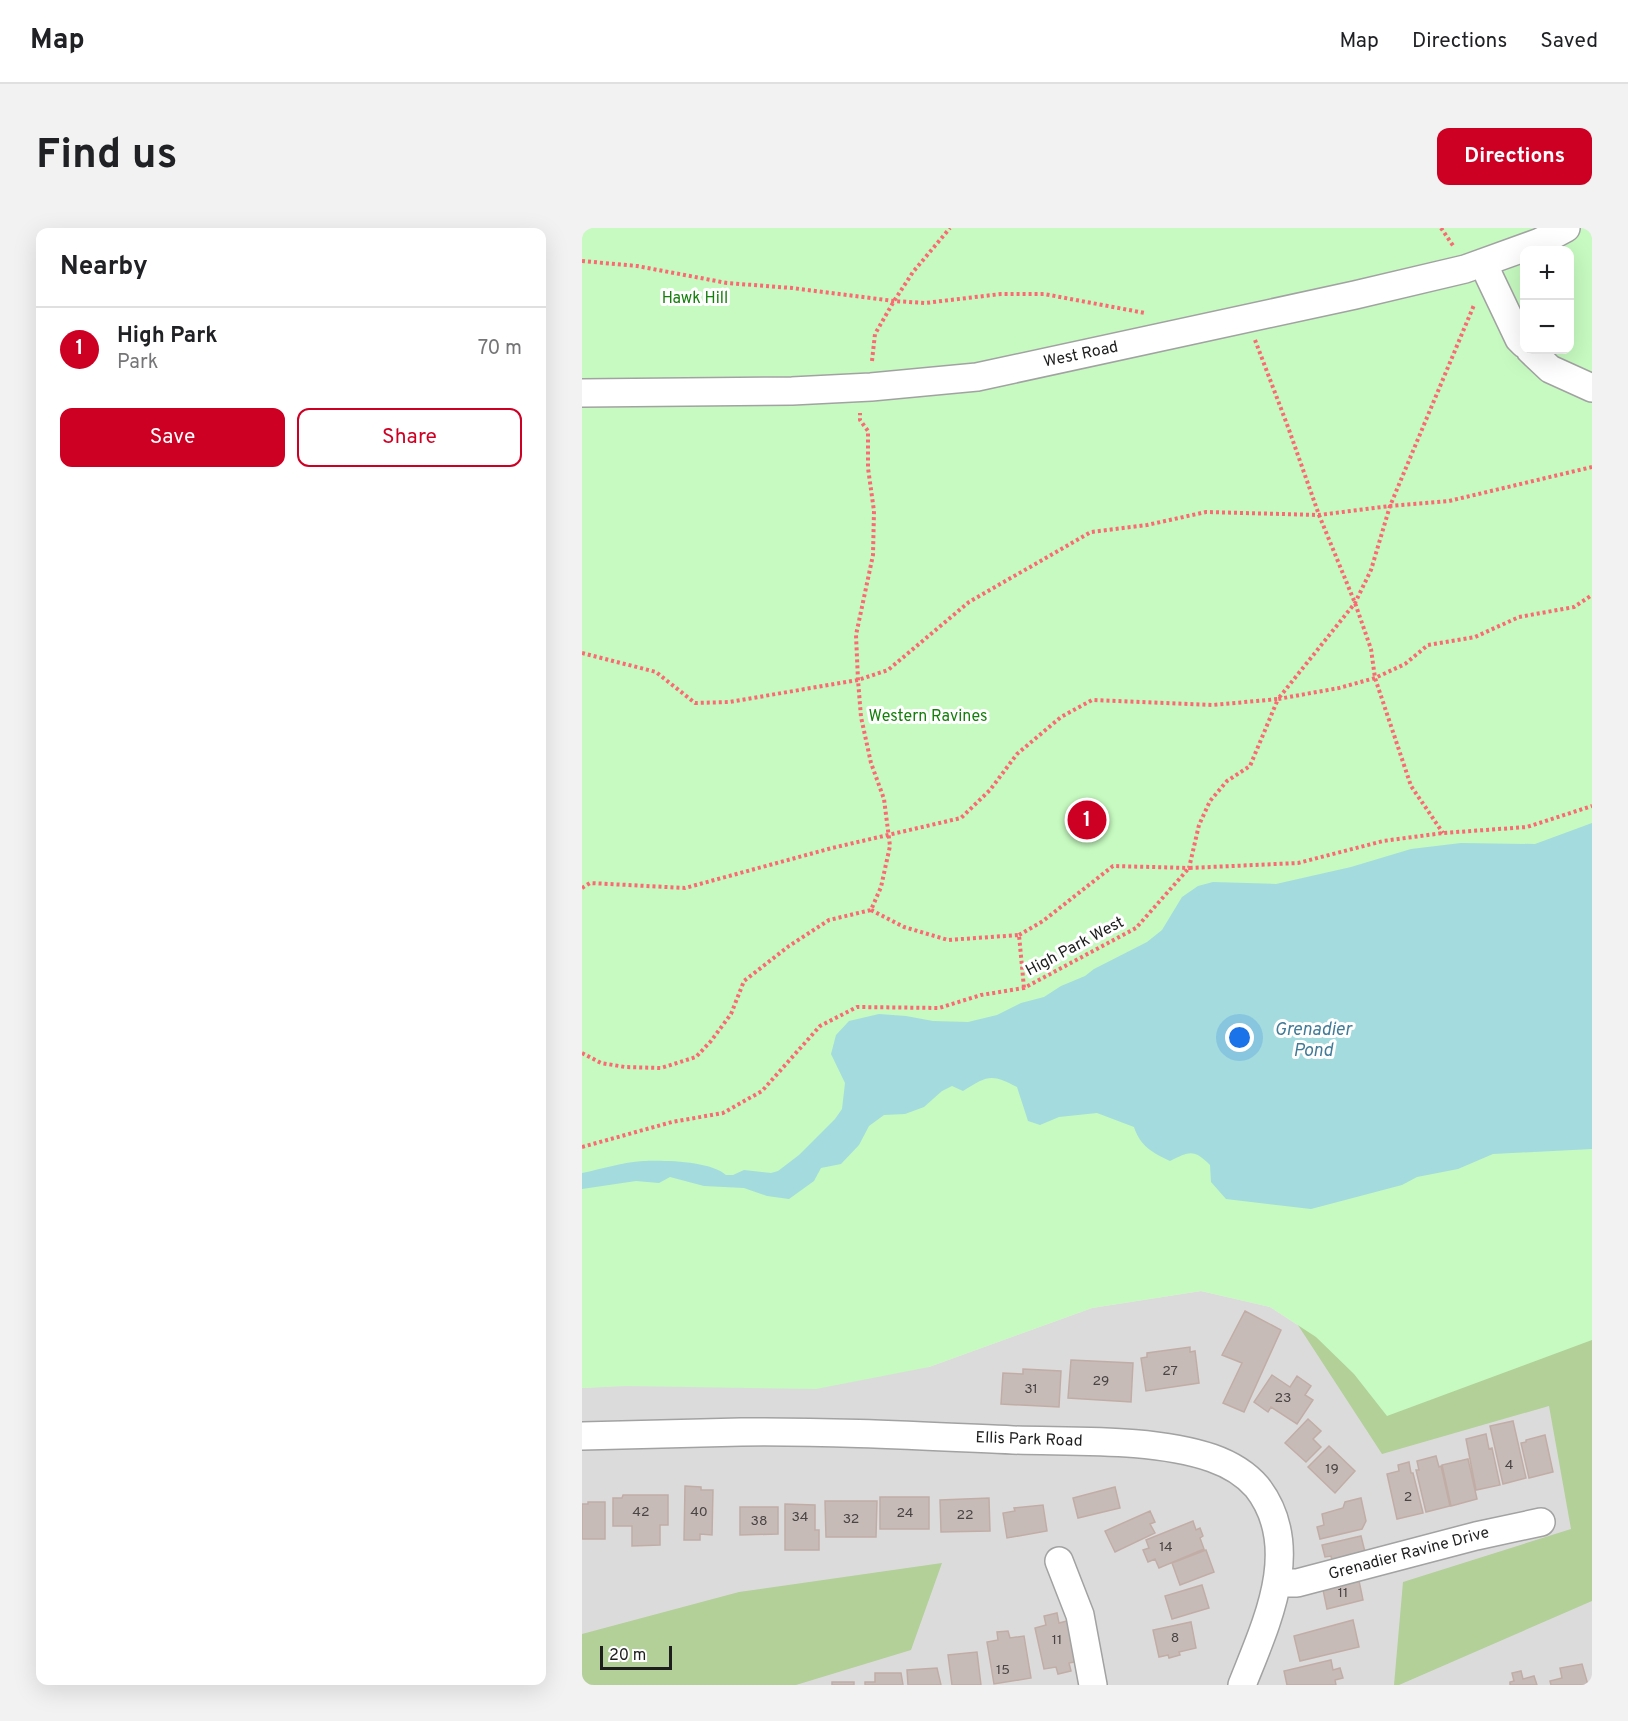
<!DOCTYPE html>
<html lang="en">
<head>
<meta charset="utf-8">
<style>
	:root { --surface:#fff; --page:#f2f2f2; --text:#202124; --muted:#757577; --line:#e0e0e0; --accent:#cd0024 }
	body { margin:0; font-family:Overpass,sans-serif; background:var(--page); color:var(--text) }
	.controls { position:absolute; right:18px; top:18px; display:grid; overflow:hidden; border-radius:12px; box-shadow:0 6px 24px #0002 }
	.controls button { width:54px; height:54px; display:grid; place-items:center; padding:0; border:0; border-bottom:2px solid var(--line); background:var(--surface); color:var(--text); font:30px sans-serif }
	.scale { position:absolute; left:18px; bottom:15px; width:72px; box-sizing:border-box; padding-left:6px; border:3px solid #1e1e1e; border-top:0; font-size:16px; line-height:21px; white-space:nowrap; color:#1e1e1e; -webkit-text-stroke:4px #fff; paint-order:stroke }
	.you { position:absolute; left:658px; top:810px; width:21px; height:21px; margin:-15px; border:4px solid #fff; border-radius:50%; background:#1a73e8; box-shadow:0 0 0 9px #1a73e833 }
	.badge { display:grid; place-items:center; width:39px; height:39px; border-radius:50%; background:var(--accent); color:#fff; font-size:20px; font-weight:700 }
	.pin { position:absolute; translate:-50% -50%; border:3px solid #fff; box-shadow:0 2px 6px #0006 }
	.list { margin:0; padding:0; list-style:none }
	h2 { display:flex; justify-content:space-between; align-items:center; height:78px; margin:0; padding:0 24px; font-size:26px }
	h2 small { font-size:20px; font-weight:400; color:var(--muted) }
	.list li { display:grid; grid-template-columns:39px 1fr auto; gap:18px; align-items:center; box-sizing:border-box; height:84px; padding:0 24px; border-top:2px solid var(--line) }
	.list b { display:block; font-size:22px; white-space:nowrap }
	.list p { margin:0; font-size:20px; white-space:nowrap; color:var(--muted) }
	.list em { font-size:20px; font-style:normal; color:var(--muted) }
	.actions { display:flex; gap:12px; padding:18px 24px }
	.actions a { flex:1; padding:14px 0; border:2px solid var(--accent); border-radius:12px; text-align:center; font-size:21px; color:var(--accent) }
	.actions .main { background:var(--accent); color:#fff }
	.map { position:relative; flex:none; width:1010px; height:1457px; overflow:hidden; border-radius:12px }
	header { display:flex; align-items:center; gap:36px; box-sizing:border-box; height:84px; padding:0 30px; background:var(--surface); border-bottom:2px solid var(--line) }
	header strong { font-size:28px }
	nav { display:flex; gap:33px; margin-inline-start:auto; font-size:21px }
	.intro { display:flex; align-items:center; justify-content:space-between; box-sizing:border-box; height:144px; padding:0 36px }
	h1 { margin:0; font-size:42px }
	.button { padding:15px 27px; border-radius:12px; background:var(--accent); color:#fff; font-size:21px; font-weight:700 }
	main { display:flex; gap:36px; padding:0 36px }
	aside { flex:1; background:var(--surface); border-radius:12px; box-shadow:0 6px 24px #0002 }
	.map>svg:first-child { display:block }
</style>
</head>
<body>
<header>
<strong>Map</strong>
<nav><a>Map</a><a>Directions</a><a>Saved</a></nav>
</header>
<div class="intro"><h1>Find us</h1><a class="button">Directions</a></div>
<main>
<aside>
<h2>Nearby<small></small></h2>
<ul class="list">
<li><span class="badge">1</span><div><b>High Park</b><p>Park</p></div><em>70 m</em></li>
</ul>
<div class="actions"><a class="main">Save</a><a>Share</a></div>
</aside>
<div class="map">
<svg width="1010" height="1457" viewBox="0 0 1010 1457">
	<rect width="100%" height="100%" fill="#efeae4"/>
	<path fill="#dcdbdb" d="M 619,1063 L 688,1079 L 734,1109 L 1010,1112 L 1010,1457 L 0,1457 L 0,1160 L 347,1139 L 510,1080 Z"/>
	<path fill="#b2d098" d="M 1010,921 L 1010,1373 L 817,1457 L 812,1457 L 821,1354 L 989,1301 L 967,1178 L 800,1226 L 697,1068 Z
		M 360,1335 L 329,1422 L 214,1457 L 0,1457 L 0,1406 L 157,1364 Z"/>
	<path fill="#c6fac0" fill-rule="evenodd" d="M 0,0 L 1010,0 L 1010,1112 L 805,1188 L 772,1146 L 734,1109 L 688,1079 L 619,1063 L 510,1080 L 347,1139 L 234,1161 L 44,1158 L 0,1160 ZM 942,22 L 987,22 L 987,122 L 942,122 Z"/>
	<path fill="#a4dbde" d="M 1010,595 L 1010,921 L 911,926 L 876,941 L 835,949 L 820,957 L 729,981 L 644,971 L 629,954 L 628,937 C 612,921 608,923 588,933 C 571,925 558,918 552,899 L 515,885 L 477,889 L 458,897 L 446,893 L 435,859 C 409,845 405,848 381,863 L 370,858 L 360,863 L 342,879 L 323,886 L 302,887 L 287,898 L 277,917 L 259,936 L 239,940 L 232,953 L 207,971 L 185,968 L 162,960 L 122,958 L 88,949 L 77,955 L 54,953 L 0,961 L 0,945 C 20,941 41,934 61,933 C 82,932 129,933 144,947 L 151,947 L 162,942 L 189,945 L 196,943 L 217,927 L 253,891 L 260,881 L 263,855 L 249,826 L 254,807 L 267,793 L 297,786 L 324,788 L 351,793 L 386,794 L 415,787 L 439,775 L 462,769 L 479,758 L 503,748 L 512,741 L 565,714 L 580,702 L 600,669 L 616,658 L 631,654 L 694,656 L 769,639 L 829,621 L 879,615 L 953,616 Z"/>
	<path fill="#c7bbb7" stroke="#c1ada6" stroke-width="1.5" d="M 663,1083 L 699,1102 L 662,1184 L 641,1175 L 660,1135 L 640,1127 Z
		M 608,1119 L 608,1124 L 613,1123 L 617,1155 L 564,1163 L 559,1130 L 565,1129 L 565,1125 Z
		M 489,1132 L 551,1135 L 549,1174 L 486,1170 Z
		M 441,1141 L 479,1143 L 477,1179 L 419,1176 L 421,1145 L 441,1146 Z
		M 690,1147 L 708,1159 L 715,1148 L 729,1158 L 723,1167 L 731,1172 L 715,1196 L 689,1179 L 686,1184 L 672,1174 Z
		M 726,1191 L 739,1203 L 731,1211 L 739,1219 L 724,1234 L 703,1215 Z
		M 931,1193 L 944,1250 L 921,1256 L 908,1198 Z
		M 904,1206 L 907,1221 L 910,1220 L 918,1257 L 894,1262 L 884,1211 Z
		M 963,1207 L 971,1244 L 947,1250 L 939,1215 L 944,1214 L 944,1212 Z
		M 747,1218 L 773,1243 L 753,1265 L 726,1239 Z
		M 854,1228 L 857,1239 L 859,1238 L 868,1278 L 844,1284 L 834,1242 L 837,1242 L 835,1233 Z
		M 886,1231 L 895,1271 L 869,1278 L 860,1237 Z
		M 827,1234 L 829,1245 L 831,1245 L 841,1285 L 815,1291 L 805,1246 L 817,1243 L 816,1237 Z
		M 103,1258 L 119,1259 L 119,1262 L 131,1262 L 130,1307 L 118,1306 L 118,1312 L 102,1312 Z
		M 533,1259 L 538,1280 L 496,1290 L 491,1270 Z
		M 41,1267 L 86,1267 L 86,1297 L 78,1297 L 78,1317 L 50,1318 L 50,1298 L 31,1298 L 31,1270 L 40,1270 Z
		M 298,1269 L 347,1269 L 347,1301 L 298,1301 Z
		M 407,1270 L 408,1303 L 359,1304 L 358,1272 Z
		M 779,1270 L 784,1293 L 780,1301 L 738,1311 L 735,1299 L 742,1297 L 740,1286 L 761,1280 L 763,1274 Z
		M 243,1273 L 295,1273 L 294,1309 L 244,1309 Z
		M 6,1274 L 23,1274 L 23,1311 L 0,1311 L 0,1276 L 6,1276 Z
		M 203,1276 L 233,1277 L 233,1302 L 237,1302 L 237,1322 L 203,1322 Z
		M 461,1277 L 465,1303 L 425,1310 L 421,1285 L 433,1283 L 432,1280 Z
		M 158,1279 L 196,1279 L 196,1306 L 158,1307 Z
		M 568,1283 L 573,1294 L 568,1296 L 573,1305 L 533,1324 L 523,1303 Z
		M 611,1293 L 614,1302 L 618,1300 L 621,1308 L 618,1310 L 622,1321 L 577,1340 L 573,1331 L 566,1334 L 561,1322 L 567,1320 L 564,1312 Z
		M 779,1308 L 785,1332 L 752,1340 L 749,1328 L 743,1329 L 740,1317 Z
		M 624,1322 L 632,1344 L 598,1357 L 590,1335 Z
		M 776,1348 L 781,1372 L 745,1381 L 740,1357 Z
		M 620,1357 L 627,1380 L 590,1391 L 583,1368 Z
		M 475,1385 L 477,1395 L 489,1392 L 498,1433 L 487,1435 L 489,1443 L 476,1446 L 474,1439 L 462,1441 L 453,1400 L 464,1397 L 462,1388 Z
		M 771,1392 L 777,1419 L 718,1433 L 712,1408 Z
		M 609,1394 L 614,1420 L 597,1424 L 598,1427 L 587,1430 L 586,1427 L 577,1429 L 571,1402 Z
		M 426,1403 L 428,1410 L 442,1408 L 449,1450 L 412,1456 L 405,1414 L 416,1412 L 415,1404 Z
		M 395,1424 L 399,1457 L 370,1457 L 366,1427 Z
		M 749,1432 L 751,1442 L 758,1440 L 761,1450 L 753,1452 L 754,1457 L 705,1457 L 702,1443 Z
		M 1000,1436 L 1006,1457 L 969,1457 L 968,1453 L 980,1450 L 978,1440 Z
		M 355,1440 L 359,1457 L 326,1457 L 325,1442 Z
		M 939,1443 L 941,1451 L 952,1448 L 955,1457 L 928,1457 L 928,1454 L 932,1453 L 930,1445 Z
		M 293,1445 L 319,1445 L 321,1457 L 283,1457 L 283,1454 L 293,1454 Z
		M 250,1454 L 272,1454 L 272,1457 L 250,1457 Z"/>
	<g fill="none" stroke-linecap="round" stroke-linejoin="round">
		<defs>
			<path id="minor" d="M 904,35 L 907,48 L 937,111 L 942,116
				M 948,122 L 968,141 L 1010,160
				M 0,165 L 210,163 L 289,159 L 395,149 L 773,67 L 883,41 L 958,14 L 984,0
				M 0,1208 C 53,1207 106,1205 159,1204 C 250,1203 341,1208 431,1212 C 493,1214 571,1210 630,1230 C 647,1236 663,1245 675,1259 C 722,1319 684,1396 660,1457
				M 477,1333 L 498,1387 L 511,1457
				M 695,1355 L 715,1355 L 894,1308 L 959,1294"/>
		</defs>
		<use href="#minor" stroke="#a2a2a2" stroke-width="30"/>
		<path stroke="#fc6973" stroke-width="4" stroke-dasharray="3 3" stroke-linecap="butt" d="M 859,0 L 872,19
			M 0,33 L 55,38 L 145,55 L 210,60 L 312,73 L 343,75 L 419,66 L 462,66 L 563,85
			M 673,112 L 706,199 L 737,287 L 773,375 L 789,421 L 793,450 L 829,558 L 861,605
			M 290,133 L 293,106 L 312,73 L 331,44 L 368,0
			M 0,425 L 74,444 L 113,475 L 147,474 L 276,452 L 306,442 L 387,374 L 509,304 L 565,297 L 624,284 L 737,287 L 808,278 L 867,273 L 1010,239
			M 0,660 L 8,655 L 103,660 L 250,620 L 379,590 L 408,562 L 435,526 L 479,489 L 510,472 L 631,477 L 696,471 L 773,375 L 789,342 L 808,278 L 892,77
			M 289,682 L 322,699 L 366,712 L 437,707 L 442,760
			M 437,707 L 461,693 L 531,638 L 607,640 L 617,597 L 628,573 L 645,553 L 668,538 L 696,471 L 757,460 L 793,450 L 823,436 L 846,417 L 893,409 L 937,389 L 992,379 L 1010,367
			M 0,825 L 19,835 L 43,839 L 79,840 L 114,829 L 129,813 L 149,786 L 162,753 L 207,718 L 247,692 L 289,682 L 299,659 L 308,618 L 302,571 L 289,535 L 279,489 L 276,452 L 274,407 L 291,327 L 292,283 L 286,240 L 286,203 L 278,192 L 278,185
			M 0,919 L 90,894 L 141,885 L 180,863 L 238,798 L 275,779 L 357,780 L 399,767 L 442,760 L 554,700 L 607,640 L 716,635 L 801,613 L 861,605 L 945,599 L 1010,578"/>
		<use href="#minor" stroke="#fff" stroke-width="27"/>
	</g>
	<g text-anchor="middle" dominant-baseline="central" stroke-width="6" stroke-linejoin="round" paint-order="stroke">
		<g font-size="14" fill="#484544">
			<text x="588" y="1143">27</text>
			<text x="519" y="1153">29</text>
			<text x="449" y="1161">31</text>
			<text x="701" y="1170">23</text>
			<text x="927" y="1237">4</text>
			<text x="750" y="1241">19</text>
			<text x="826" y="1269">2</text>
			<text x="59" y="1284">42</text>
			<text x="117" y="1284">40</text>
			<text x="323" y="1285">24</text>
			<text x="383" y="1287">22</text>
			<text x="218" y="1289">34</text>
			<text x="269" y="1291">32</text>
			<text x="177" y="1293">38</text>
			<text x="584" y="1319">14</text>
			<text x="761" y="1365">11</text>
			<text x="593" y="1410">8</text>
			<text x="475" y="1412">11</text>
			<text x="421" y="1442">15</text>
		</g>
		<g font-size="16" fill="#147f0a" stroke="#fff">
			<text x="113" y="71">Hawk Hill</text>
			<text x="346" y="489">Western Ravines</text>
		</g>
		<g font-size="16" fill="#1e1e1e" stroke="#fff">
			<text transform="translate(499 127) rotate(-12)">West Road</text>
			<text transform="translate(493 719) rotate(-28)">High Park West</text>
			<text transform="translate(447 1212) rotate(2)">Ellis Park Road</text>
			<text transform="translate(827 1326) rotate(-15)">Grenadier Ravine Drive</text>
		</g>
		<g font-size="18" font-style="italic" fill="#417b98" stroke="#fff">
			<text x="731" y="802">Grenadier<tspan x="731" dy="21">Pond</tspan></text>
		</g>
	</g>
</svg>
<div class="controls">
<button>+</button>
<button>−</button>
</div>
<div class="scale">20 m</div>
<div class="you"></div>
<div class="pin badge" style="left:505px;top:592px">1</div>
</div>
</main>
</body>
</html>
